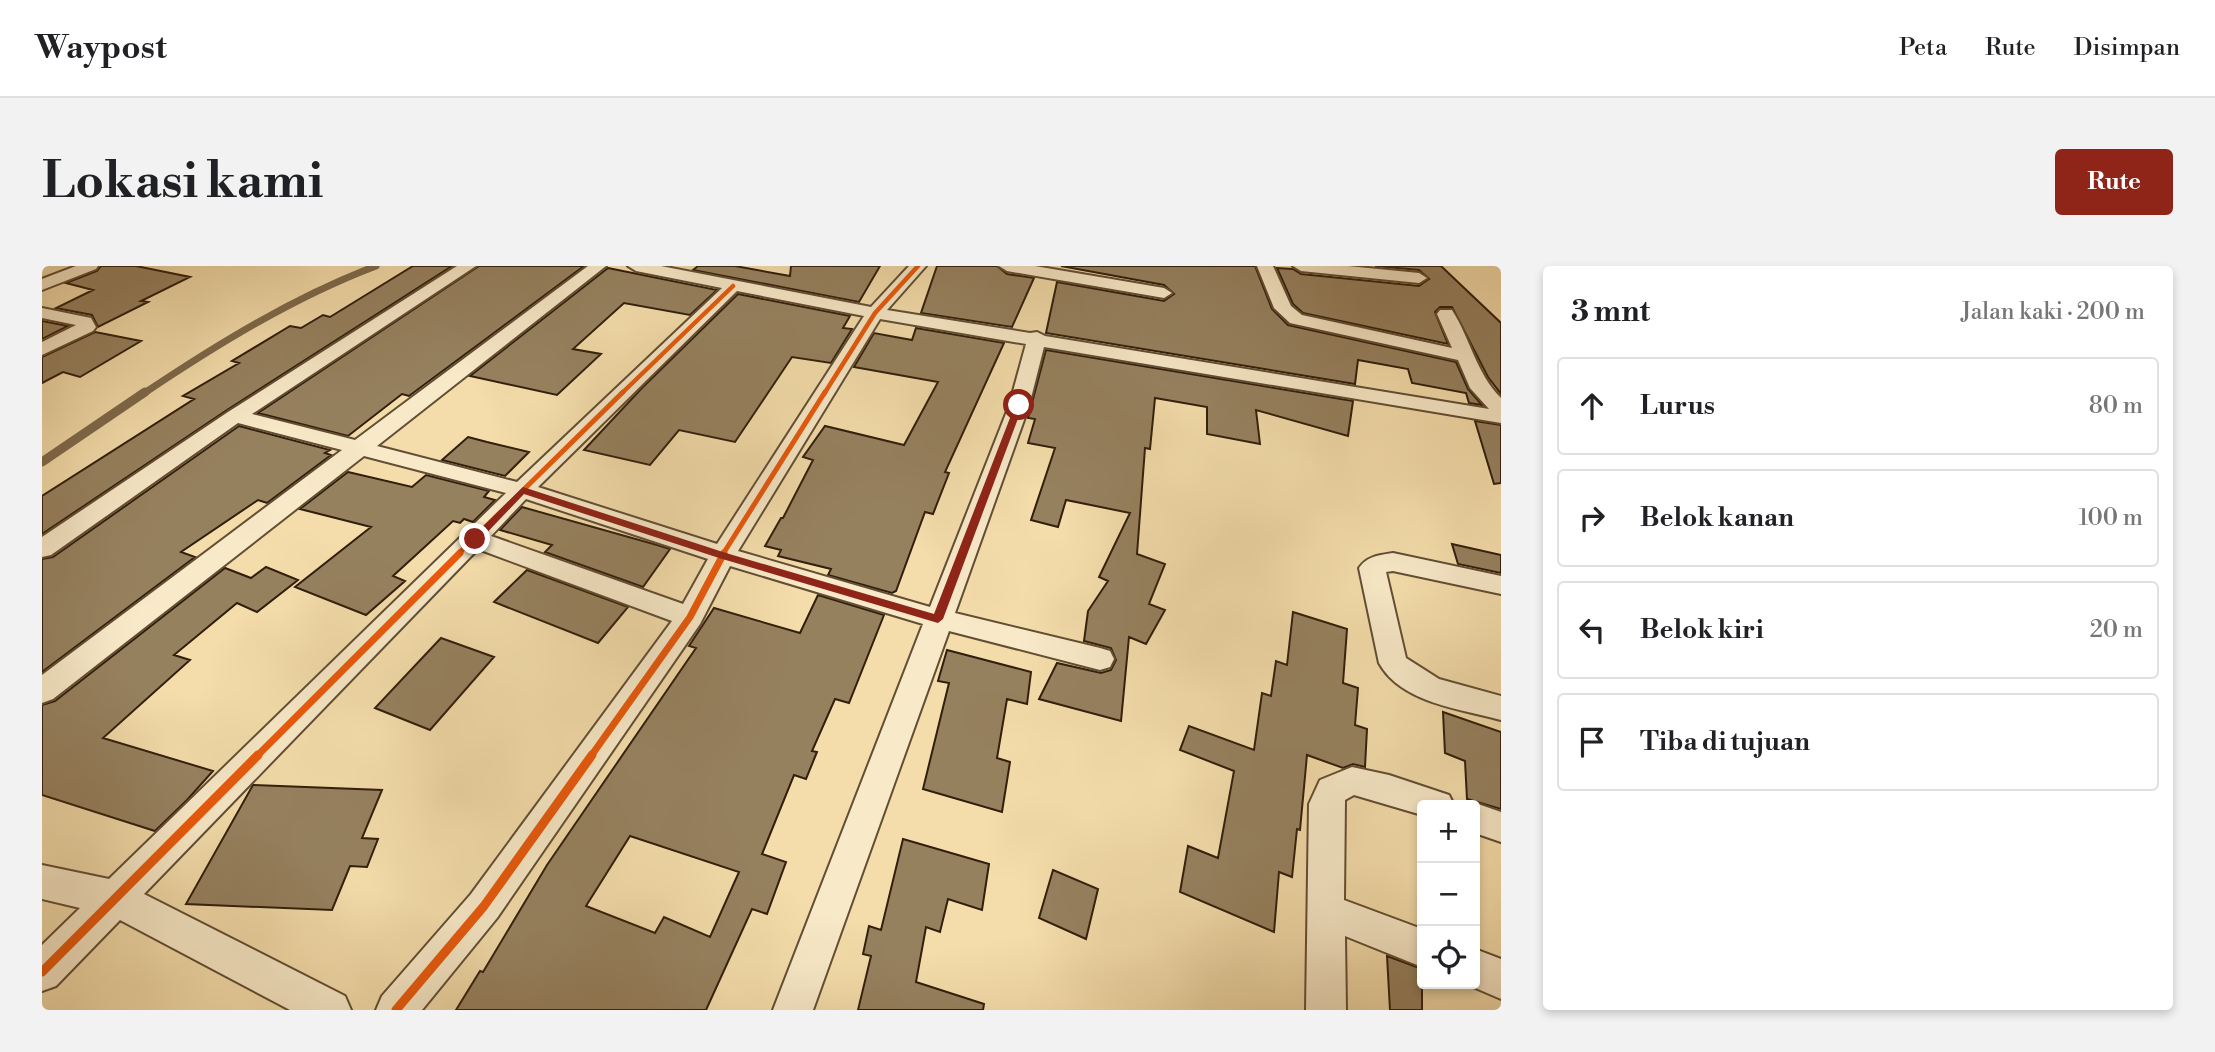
<!DOCTYPE html>
<html lang="id">
<head>
<meta charset="utf-8">
<style>
	:root { --surface:#fff; --page:#f2f2f2; --text:#202124; --muted:#757577; --line:#e0e0e0; --accent:#8f2418 }
	body { margin:0; font-family:"Libre Bodoni",serif; background:var(--page); color:var(--text) }
	.controls { position:absolute; right:21px; bottom:21px; display:grid; overflow:hidden; border-radius:7px; box-shadow:0 4px 10px #0003 }
	.controls button { width:63px; height:63px; display:grid; place-items:center; padding:0; border:0; border-bottom:2px solid var(--line); background:var(--surface); color:var(--text); font:35px sans-serif }
	.stop { position:absolute; width:21px; height:21px; margin:-16px; border:5px solid #8f2418; border-radius:50%; background:#fff }
	.stop.end { background:#8f2418; border-color:#fff; box-shadow:0 2px 7px #0008 }
	.list { margin:0; padding:0; list-style:none }
	h2 { display:flex; justify-content:space-between; align-items:center; height:91px; margin:0; padding:0 28px; font-size:30px }
	h2 small { font-size:23px; font-weight:400; color:var(--muted) }
	.list li { display:grid; grid-template-columns:46px 1fr auto; gap:21px; align-items:center; box-sizing:border-box; height:98px; margin:0 14px 14px; padding:0 14px; border:2px solid var(--line); border-radius:7px }
	.list b { display:block; font-size:26px; white-space:nowrap }
	.list em { font-size:23px; font-style:normal; color:var(--muted) }
	.icon { flex:none; width:38px; height:38px; fill:none; stroke:currentColor; stroke-width:2; stroke-linecap:round; stroke-linejoin:round }
	.map { position:relative; flex:none; width:1459px; height:744px; overflow:hidden; border-radius:7px }
	header { display:flex; align-items:center; gap:42px; box-sizing:border-box; height:98px; padding:0 35px; background:var(--surface); border-bottom:2px solid var(--line) }
	header strong { font-size:33px }
	nav { display:flex; gap:38px; margin-inline-start:auto; font-size:24px }
	.intro { display:flex; align-items:center; justify-content:space-between; box-sizing:border-box; height:168px; padding:0 42px }
	h1 { margin:0; font-size:49px }
	.button { padding:18px 32px; border-radius:7px; background:var(--accent); color:#fff; font-size:24px; font-weight:700 }
	main { display:flex; gap:42px; padding:0 42px }
	aside { flex:1; background:var(--surface); border-radius:7px; box-shadow:0 4px 10px #0003 }
	.map>svg:first-child { display:block }
</style>
</head>
<body>
<header>
<strong>Waypost</strong>
<nav><a>Peta</a><a>Rute</a><a>Disimpan</a></nav>
</header>
<div class="intro"><h1>Lokasi kami</h1><a class="button">Rute</a></div>
<main>
<div class="map">
<svg width="1459" height="744" viewBox="0 0 1459 744">
	<rect width="100%" height="100%" fill="#f4ddab"/>
	<filter id="stains"><feTurbulence type="fractalNoise" baseFrequency=".00286" numOctaves="4"/><feColorMatrix values="0 0 0 0 .2 0 0 0 0 .09 0 0 0 0 .02 0 0 0 .5 -.17"/></filter>
	<radialGradient id="worn" r=".72"><stop offset=".6" stop-color="#630" stop-opacity="0"/><stop offset="1" stop-color="#630" stop-opacity=".3"/></radialGradient>
	<g fill="none" stroke-linecap="round" stroke-linejoin="round">
		<path stroke="#7e6a4b" stroke-width="7" d="M 101,128 C 174,79 252,31 334,0"/>
		<path stroke="#7e6a4b" stroke-width="9" d="M 0,196 L 103,126"/>
	</g>
	<path fill="#96815f" stroke="#311e0c" stroke-width="2" fill-rule="evenodd" d="M 59,0 L 94,0 L 148,11 L 99,35 L 106,36 L 56,61 L 50,49 L 14,42 L 51,24 L 24,17 L 55,5 Z
		M 371,0 L 410,0 L 185,144 L 0,268 L 0,230 L 152,133 L 141,130 L 197,97 L 190,95 L 248,60 L 259,62 L 281,49 L 288,51 Z
		M 437,0 L 542,0 L 367,130 L 360,128 L 306,170 L 216,147 Z
		M 656,0 L 693,0 L 748,10 L 749,0 L 838,0 L 817,36 L 651,4 Z
		M 895,0 L 955,0 L 965,8 L 992,12 L 970,61 L 879,47 Z
		M 1019,0 L 1213,0 L 1230,43 L 1246,59 L 1414,96 L 1426,123 L 1440,139 L 1427,137 L 1424,127 L 1370,117 L 1366,103 L 1316,94 L 1313,118 L 1004,67 L 1015,16 L 1122,35 L 1132,28 L 1122,19 Z
		M 1333,0 L 1399,0 L 1459,57 L 1459,128 L 1446,111 L 1410,41 L 1398,41 L 1393,46 L 1406,78 L 1261,47 L 1251,38 L 1235,2 L 1251,3 L 1259,8 L 1377,20 L 1387,13 L 1377,4 Z
		M 566,2 L 675,24 L 648,49 L 582,37 L 531,83 L 559,88 L 515,129 L 428,110 Z
		M 696,28 L 808,50 L 801,62 L 810,63 L 789,97 L 750,91 L 693,176 L 637,164 L 608,199 L 542,184 L 600,122 Z
		M 0,55 L 26,60 L 0,73 Z
		M 874,62 L 962,77 L 903,206 L 907,207 L 891,248 L 883,246 L 854,325 L 850,327 L 786,309 L 789,303 L 736,290 L 739,284 L 723,280 L 739,252 L 741,252 L 771,194 L 761,191 L 783,160 L 862,179 L 896,116 L 812,101 L 832,67 L 870,74 Z
		M 53,66 L 99,75 L 38,111 L 21,106 L 0,117 L 0,91 Z
		M 1004,84 L 1311,135 L 1306,170 L 1214,144 L 1218,178 L 1165,168 L 1165,141 L 1113,132 L 1108,183 L 1103,182 L 1095,288 L 1123,298 L 1107,338 L 1123,344 L 1104,378 L 1087,371 L 1079,455 L 997,433 L 1015,397 L 1059,407 L 1069,404 L 1074,394 L 1069,382 L 1042,375 L 1046,345 L 1066,315 L 1057,311 L 1088,247 L 1024,234 L 1016,261 L 989,254 L 1013,182 L 986,177 L 993,153 L 986,152 Z
		M 1433,155 L 1459,159 L 1459,217 L 1452,218 Z
		M 197,160 L 288,184 L 283,187 L 289,189 L 225,237 L 216,234 L 139,286 L 153,291 L 0,406 L 0,293 L 11,291 Z
		M 426,171 L 445,176 L 487,186 L 463,210 L 400,194 Z
		M 306,206 L 370,221 L 384,209 L 447,225 L 442,231 L 453,234 L 431,256 L 422,253 L 418,257 L 411,255 L 351,310 L 363,315 L 324,349 L 253,321 L 329,261 L 258,243 Z
		M 480,241 L 615,279 L 628,283 L 601,321 L 503,286 L 510,279 L 458,264 Z
		M 1410,278 L 1459,289 L 1459,307 L 1416,298 Z
		M 224,301 L 256,314 L 215,346 L 195,337 L 132,389 L 148,394 L 61,472 L 171,505 L 145,534 L 113,565 L 0,529 L 0,439 L 13,435 L 183,302 L 209,312 Z
		M 485,304 L 586,341 L 556,377 L 452,336 Z
		M 776,329 L 842,349 L 807,437 L 793,433 L 770,485 L 775,486 L 764,513 L 752,509 L 720,588 L 744,596 L 725,648 L 710,643 L 664,744 L 414,744 L 438,705 L 441,706 L 505,599 L 654,382 L 647,380 L 672,342 L 758,367 ZM 588,570 L 697,606 L 668,671 L 622,651 L 613,667 L 544,640 Z
		M 1251,346 L 1305,363 L 1301,417 L 1316,422 L 1313,459 L 1325,463 L 1323,501 L 1311,498 L 1301,502 L 1265,489 L 1258,564 L 1255,563 L 1250,611 L 1237,606 L 1232,666 L 1138,626 L 1146,580 L 1176,592 L 1192,505 L 1138,484 L 1147,460 L 1212,484 L 1220,427 L 1229,430 L 1234,395 L 1245,399 Z
		M 399,372 L 452,391 L 388,464 L 333,442 Z
		M 905,384 L 989,406 L 985,438 L 965,433 L 955,492 L 968,496 L 960,546 L 881,523 L 907,417 L 896,415 Z
		M 1401,446 L 1459,466 L 1459,543 L 1425,533 L 1423,495 L 1403,487 Z
		M 211,519 L 340,524 L 320,572 L 336,573 L 325,601 L 308,600 L 290,644 L 144,638 Z
		M 861,573 L 947,598 L 940,644 L 906,633 L 898,666 L 884,661 L 874,716 L 942,738 L 941,744 L 816,744 L 829,690 L 821,688 L 827,660 L 839,664 Z
		M 1011,604 L 1056,623 L 1044,673 L 997,652 Z
		M 1345,690 L 1380,703 L 1380,744 L 1348,744 Z"/>
	<g fill="none" stroke-linecap="round" stroke-linejoin="round">
		<defs>
			<path id="street" d="M 34,0 L 56,0 L 54,3 L 0,24 L 0,13 Z
				M 415,0 L 434,0 L 210,148 L 313,174 L 546,0 L 564,0 L 335,180 L 475,216 L 680,22 L 594,5 L 586,0 L 619,0 L 829,41 L 867,0 L 884,0 L 845,44 L 988,67 L 995,66 L 1003,70 L 1447,143 L 1428,122 L 1416,94 L 1248,57 L 1232,42 L 1215,0 L 1231,0 L 1249,40 L 1260,49 L 1410,82 L 1395,48 L 1398,44 L 1410,44 C 1429,74 1434,107 1459,132 L 1459,157 L 1002,81 L 987,140 L 913,347 L 1058,382 L 1068,385 L 1072,393 L 1068,401 L 1058,404 L 907,365 L 771,744 L 731,744 L 881,358 L 688,300 L 658,358 L 455,652 L 380,744 L 334,744 L 340,730 L 429,628 L 630,355 L 436,283 L 102,628 L 303,730 L 309,744 L 248,744 L 78,654 L 14,720 L 0,725 L 0,679 L 38,642 L 0,633 L 0,599 L 67,613 L 464,227 L 322,190 L 11,433 L 0,437 L 0,409 L 300,184 L 196,157 L 9,289 L 0,291 L 0,271 L 186,146 ZM 695,25 L 822,50 L 675,278 L 496,221 ZM 838,53 L 984,78 L 967,140 L 888,341 L 696,285 ZM 484,233 L 666,293 L 641,338 L 449,270 Z
				M 957,0 L 993,0 L 1122,22 L 1130,27 L 1122,32 L 965,5 Z
				M 1251,0 L 1306,0 L 1377,7 L 1385,12 L 1377,17 L 1259,5 Z
				M 0,42 L 49,52 L 54,61 L 51,65 L 0,89 L 0,76 L 34,59 L 0,52 Z
				M 1351,287 L 1459,310 L 1459,328 L 1351,305 L 1344,306 L 1364,392 L 1397,413 L 1459,430 L 1459,454 C 1419,443 1359,437 1337,397 L 1317,302 C 1325,290 1338,289 1351,287 Z
				M 1310,501 L 1347,509 L 1407,529 L 1412,539 L 1380,539 L 1380,549 L 1312,529 L 1303,534 L 1302,634 L 1380,663 L 1380,701 L 1303,670 L 1304,744 L 1264,744 L 1267,538 L 1278,514 Z
				M 1433,537 L 1459,546 L 1459,576 L 1433,567 L 1433,539 L 1427,539 Z
				M 1433,683 L 1459,693 L 1459,733 L 1424,718 L 1433,718 Z"/>
		</defs>
		<use href="#street" stroke="#624e34" stroke-width="4"/>
		<use href="#street" fill="#f8e9c8" fill-rule="evenodd"/>
		<defs>
			<path id="cycleway-far3" d="M 579,128 L 691,20
				M 782,128 L 833,47 L 876,0"/>
			<path id="cycleway-far2" d="M 416,288 L 581,126
				M 681,288 L 783,126"/>
			<path id="cycleway-far1" d="M 215,490 L 418,287
				M 549,490 L 648,351 L 682,287"/>
			<path id="cycleway" d="M 0,706 L 216,489
				M 354,744 L 442,640 L 550,489"/>
		</defs>
		<use href="#cycleway-far3" stroke="#f8e9c8" stroke-width="7"/>
		<use href="#cycleway-far2" stroke="#f8e9c8" stroke-width="9"/>
		<use href="#cycleway-far1" stroke="#f8e9c8" stroke-width="11"/>
		<use href="#cycleway" stroke="#f8e9c8" stroke-width="13"/>
		<use href="#cycleway-far3" stroke="#e8590c" stroke-width="4.5"/>
		<use href="#cycleway-far2" stroke="#e8590c" stroke-width="5"/>
		<use href="#cycleway-far1" stroke="#e8590c" stroke-width="7"/>
		<use href="#cycleway" stroke="#e8590c" stroke-width="9"/>
	</g>
	<path fill="#8f2418" d="M 977,137 L 981,139 L 901,353 L 896,357 L 677,292 L 482,228 L 437,275 L 428,273 L 481,221 L 684,287 L 892,348 L 973,139 Z"/>
	<rect width="100%" height="100%" filter="url(#stains)"/>
	<rect width="100%" height="100%" fill="url(#worn)"/>
</svg>
<div class="controls">
<button>+</button>
<button>−</button>
<button><svg class="icon" aria-label="locate" viewBox="0 0 24 24"><circle cx="12" cy="12" r="6"/><path d="M12 2v4M12 18v4M2 12h4M18 12h4"/></svg></button>
</div>
<div class="stop" style="left:977px;top:139px"></div>
<div class="stop end" style="left:433px;top:273px"></div>
</div>
<aside>
<h2>3 mnt<small>Jalan kaki · 200 m</small></h2>
<ul class="list">
<li><svg class="icon" aria-label="ahead" viewBox="0 0 24 24"><path d="M12 20V5M6 11l6-6 6 6"/></svg><div><b>Lurus</b></div><em>80 m</em></li>
<li><svg class="icon" aria-label="right" viewBox="0 0 24 24"><path d="M7 20v-9h11M14 6l5 5-5 5"/></svg><div><b>Belok kanan</b></div><em>100 m</em></li>
<li><svg class="icon" aria-label="left" viewBox="0 0 24 24"><path d="M17 20v-9H6M10 6l-5 5 5 5"/></svg><div><b>Belok kiri</b></div><em>20 m</em></li>
<li><svg class="icon" aria-label="arrive" viewBox="0 0 24 24"><path d="M6 21V4h12l-3 4 3 4H6"/></svg><div><b>Tiba di tujuan</b></div></li>
</ul>
</aside>
</main>
</body>
</html>
